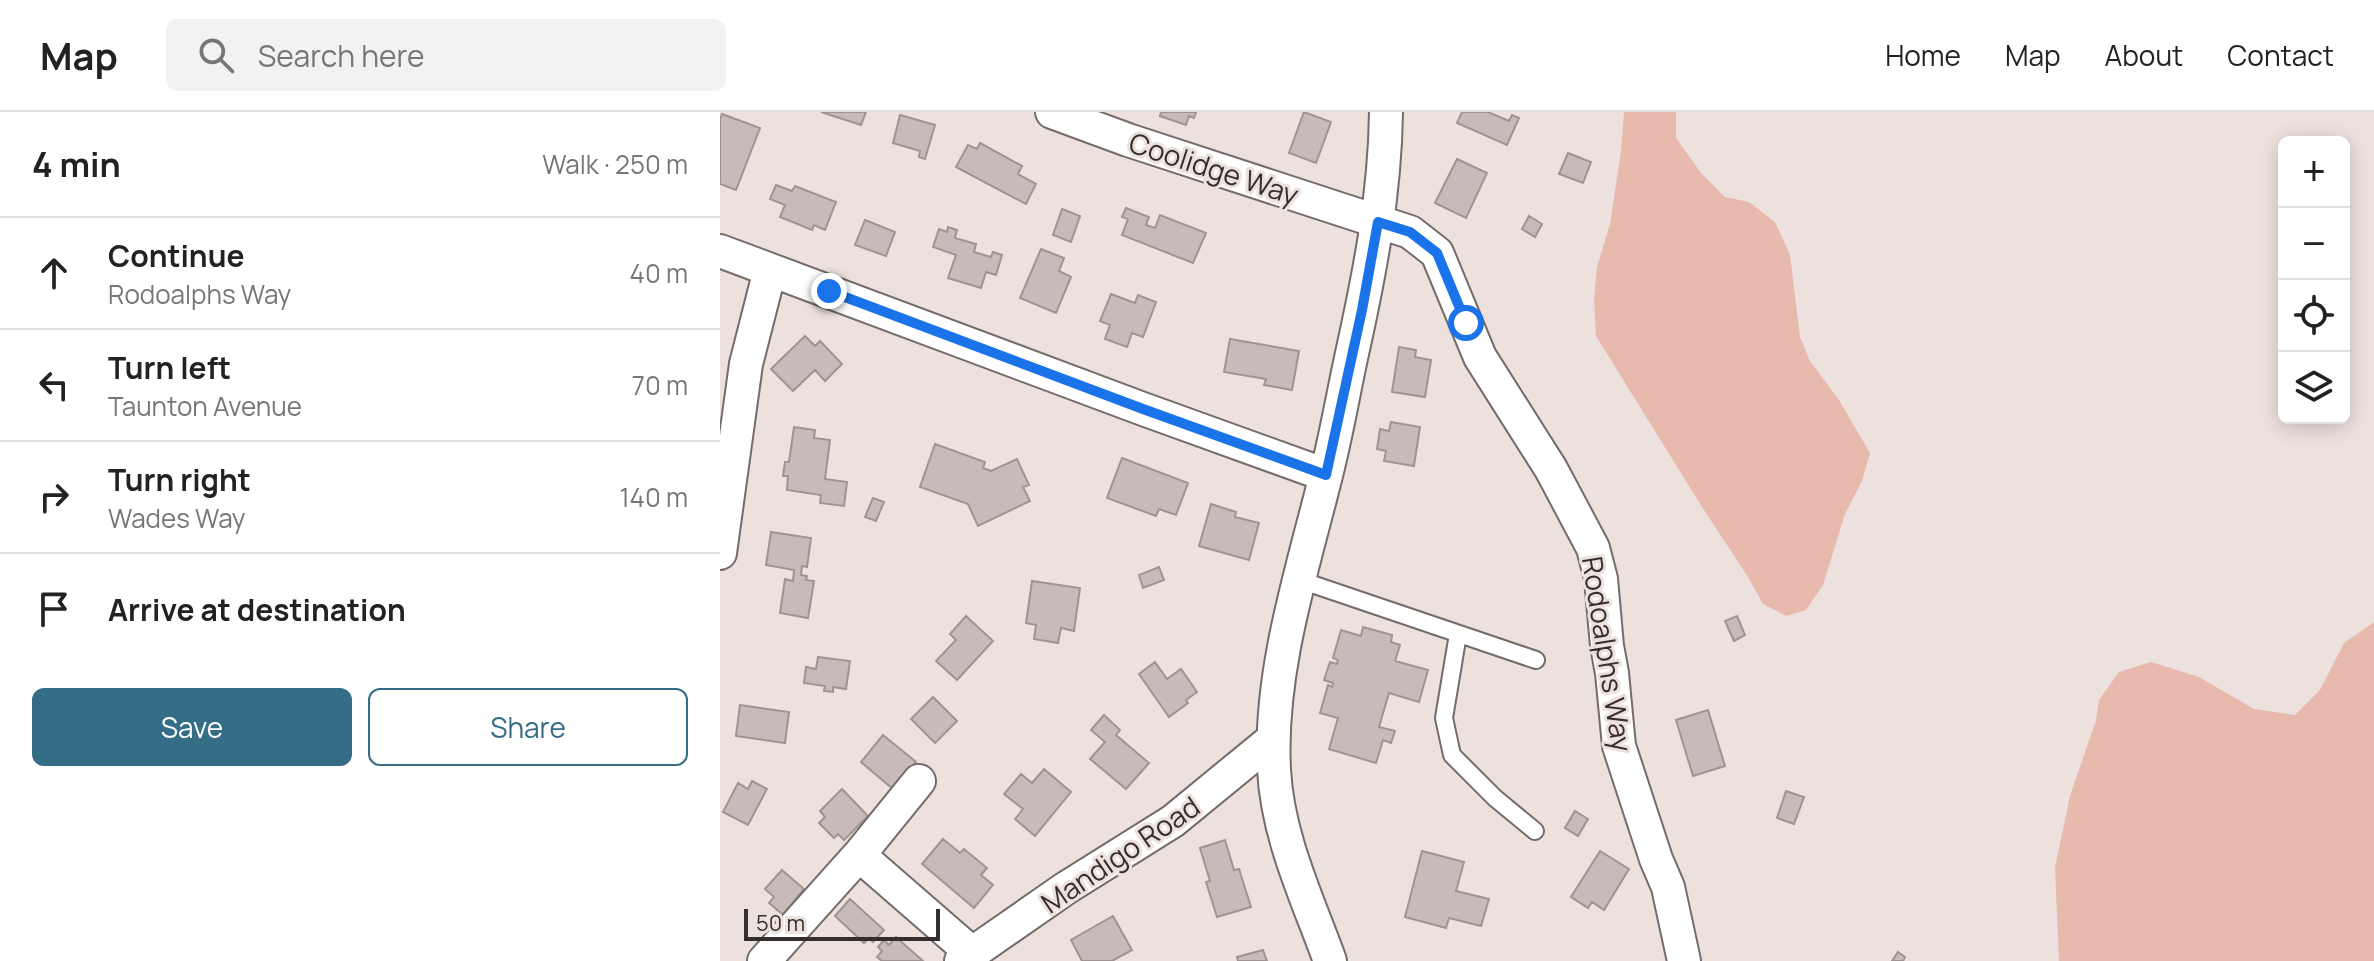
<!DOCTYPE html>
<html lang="en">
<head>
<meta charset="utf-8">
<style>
	:root { --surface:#fff; --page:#f2f2f2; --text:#222; --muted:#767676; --line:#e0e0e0; --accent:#356d87 }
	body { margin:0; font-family:Manrope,sans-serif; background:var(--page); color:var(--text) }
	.controls { position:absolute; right:24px; top:24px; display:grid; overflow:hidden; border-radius:12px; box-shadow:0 4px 20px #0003 }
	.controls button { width:72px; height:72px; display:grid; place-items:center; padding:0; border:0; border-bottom:2px solid var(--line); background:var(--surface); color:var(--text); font:40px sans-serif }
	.scale { position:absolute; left:24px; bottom:20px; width:196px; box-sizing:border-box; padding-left:8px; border:4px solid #342f2e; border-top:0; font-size:22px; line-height:28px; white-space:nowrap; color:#342f2e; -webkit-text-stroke:6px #ede1de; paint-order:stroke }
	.stop { position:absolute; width:24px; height:24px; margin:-18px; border:6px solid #1a73e8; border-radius:50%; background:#fff }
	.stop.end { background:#1a73e8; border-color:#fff; box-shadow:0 2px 8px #0008 }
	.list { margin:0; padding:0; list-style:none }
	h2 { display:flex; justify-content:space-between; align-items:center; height:104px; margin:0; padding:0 32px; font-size:34px }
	h2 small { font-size:26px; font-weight:400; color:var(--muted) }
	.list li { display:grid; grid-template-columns:52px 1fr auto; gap:24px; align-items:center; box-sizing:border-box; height:112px; padding:0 32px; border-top:2px solid var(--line) }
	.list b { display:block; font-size:30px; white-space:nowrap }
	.list p { margin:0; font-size:26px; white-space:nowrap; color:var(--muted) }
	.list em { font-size:26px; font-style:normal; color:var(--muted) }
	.actions { display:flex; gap:16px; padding:24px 32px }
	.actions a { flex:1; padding:18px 0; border:2px solid var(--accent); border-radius:12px; text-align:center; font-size:28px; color:var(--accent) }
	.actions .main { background:var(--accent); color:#fff }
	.icon { flex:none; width:44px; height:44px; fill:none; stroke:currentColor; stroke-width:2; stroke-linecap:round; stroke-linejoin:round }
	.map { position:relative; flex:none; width:1654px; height:849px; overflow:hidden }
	header { display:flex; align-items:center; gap:48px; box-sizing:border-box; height:112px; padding:0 40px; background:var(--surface); border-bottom:2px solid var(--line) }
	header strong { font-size:38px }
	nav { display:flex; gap:44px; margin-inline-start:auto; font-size:28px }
	.search { width:560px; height:72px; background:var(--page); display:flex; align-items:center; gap:20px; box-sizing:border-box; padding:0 28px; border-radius:12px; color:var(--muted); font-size:30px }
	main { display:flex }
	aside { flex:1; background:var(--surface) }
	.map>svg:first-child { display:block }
</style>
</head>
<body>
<header>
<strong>Map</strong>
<div class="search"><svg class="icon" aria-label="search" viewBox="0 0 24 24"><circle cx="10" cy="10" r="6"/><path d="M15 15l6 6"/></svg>Search here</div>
<nav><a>Home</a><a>Map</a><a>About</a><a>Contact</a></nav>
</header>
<main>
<aside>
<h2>4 min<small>Walk · 250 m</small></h2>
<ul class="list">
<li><svg class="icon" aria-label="ahead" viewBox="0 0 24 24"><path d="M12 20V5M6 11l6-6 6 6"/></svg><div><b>Continue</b><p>Rodoalphs Way</p></div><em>40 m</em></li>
<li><svg class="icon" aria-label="left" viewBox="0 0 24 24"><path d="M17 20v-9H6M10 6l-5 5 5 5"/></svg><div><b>Turn left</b><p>Taunton Avenue</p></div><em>70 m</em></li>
<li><svg class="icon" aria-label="right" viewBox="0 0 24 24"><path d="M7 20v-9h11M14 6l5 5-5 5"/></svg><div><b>Turn right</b><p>Wades Way</p></div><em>140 m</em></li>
<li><svg class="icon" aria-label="arrive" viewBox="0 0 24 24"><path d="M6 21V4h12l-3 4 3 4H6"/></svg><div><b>Arrive at destination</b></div></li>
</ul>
<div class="actions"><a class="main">Save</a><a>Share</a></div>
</aside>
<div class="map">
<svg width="1654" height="849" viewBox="0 0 1654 849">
	<rect width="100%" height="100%" fill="#ede1de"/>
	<path fill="#e8b9ad" d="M 904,0 L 956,0 L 956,26 L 981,61 L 1005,85 L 1029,90 L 1055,110 L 1070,143 L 1080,225 L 1090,249 L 1119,288 L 1150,341 L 1142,369 L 1125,402 L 1103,473 L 1086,498 L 1066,504 L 1043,492 L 1028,465 L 982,395 L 876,224 L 874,187 L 877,155 L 890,112 L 901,40 Z
		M 1654,510 L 1654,849 L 1339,849 L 1335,755 L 1350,684 L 1376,608 L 1379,588 L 1399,560 L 1431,550 L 1479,565 L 1534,597 L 1575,603 L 1600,578 L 1624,531 Z"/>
	<path fill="#c6bbb8" stroke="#9f9491" stroke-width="2" d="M 101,0 L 146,0 L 141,13 Z
		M 441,0 L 476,0 L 474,6 L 469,4 L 466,13 L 440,4 Z
		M 584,0 L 611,10 L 596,51 L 569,41 Z
		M 742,0 L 768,0 L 789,9 L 792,3 L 799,6 L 787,33 L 737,11 Z
		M 2,2 L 40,16 L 16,78 L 0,72 L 0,7 Z
		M 180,3 L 215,13 L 205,47 L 199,45 L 200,39 L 173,31 Z
		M 260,31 L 302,54 L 298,62 L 316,72 L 306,92 L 236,55 L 248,33 L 257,37 Z
		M 848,41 L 871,50 L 863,71 L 839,62 Z
		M 737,47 L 767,61 L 746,106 L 715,91 Z
		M 56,73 L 72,79 L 75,74 L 116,90 L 105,118 L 94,113 L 92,118 L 60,105 L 65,93 L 50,87 Z
		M 406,96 L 429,105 L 426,113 L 435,116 L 440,103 L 486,121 L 473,151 L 402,123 L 408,107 L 402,105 Z
		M 342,97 L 360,104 L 351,130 L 333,123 Z
		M 809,104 L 822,112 L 815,125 L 802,117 Z
		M 145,108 L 175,120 L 166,144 L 135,133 Z
		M 228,115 L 237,118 L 235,126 L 256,132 L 254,140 L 271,145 L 273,140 L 282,143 L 276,163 L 266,160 L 261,176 L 228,166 L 236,143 L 213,135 L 219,117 L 227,120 Z
		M 321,137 L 344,146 L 339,159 L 351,165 L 336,201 L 300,186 Z
		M 391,182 L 415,191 L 418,183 L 436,190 L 423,225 L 412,221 L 407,235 L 385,227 L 390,213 L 380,209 Z
		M 85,224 L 95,234 L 100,229 L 122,252 L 105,269 L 95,258 L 73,279 L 51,257 Z
		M 510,227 L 579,239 L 572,278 L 544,273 L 546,267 L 504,260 Z
		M 679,235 L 696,238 L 695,245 L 711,248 L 705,285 L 672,280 Z
		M 671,310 L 700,315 L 694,354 L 664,349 L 666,339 L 657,337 L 660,317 L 669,319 Z
		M 74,315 L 95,318 L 94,326 L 110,328 L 105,367 L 127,370 L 124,394 L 100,391 L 101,383 L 67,378 L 68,364 L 63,364 L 65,350 L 69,350 Z
		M 215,332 L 265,350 L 263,356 L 271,359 L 297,347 L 309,373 L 303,375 L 310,389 L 258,414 L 248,392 L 200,375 Z
		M 402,346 L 468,371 L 456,403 L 439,397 L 436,404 L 387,386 Z
		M 153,386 L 164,390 L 156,409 L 145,405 Z
		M 491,392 L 516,400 L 515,405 L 539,411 L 529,448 L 479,434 Z
		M 51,420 L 91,426 L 87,455 L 82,454 L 81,463 L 87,464 L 86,468 L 94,469 L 88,506 L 60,501 L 65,467 L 73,469 L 74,458 L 46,453 Z
		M 439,455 L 444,468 L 423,476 L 419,463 Z
		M 312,469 L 360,476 L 354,519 L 341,516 L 338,531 L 314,527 L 316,513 L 306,511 Z
		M 246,504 L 273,529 L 237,568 L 216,549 L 236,528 L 230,522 Z
		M 1017,504 L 1025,523 L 1014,529 L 1005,509 Z
		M 643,515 L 672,523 L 671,530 L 680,533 L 675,549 L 708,558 L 699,590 L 669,581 L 659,615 L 675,619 L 671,631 L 663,628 L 656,651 L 609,637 L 618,606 L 600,601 L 608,573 L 612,575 L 613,571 L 604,568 L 610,550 L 617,552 L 618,548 L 613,546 L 621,518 L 641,524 Z
		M 98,545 L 130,549 L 126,577 L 113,575 L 113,580 L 104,579 L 105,574 L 84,571 L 86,555 L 96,557 Z
		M 435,550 L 447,567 L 461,557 L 477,580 L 466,588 L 468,591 L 449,605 L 419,562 Z
		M 213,585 L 237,609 L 215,631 L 191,607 Z
		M 20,593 L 69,600 L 65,631 L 16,624 Z
		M 988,598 L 1005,654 L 973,664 L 956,608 Z
		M 384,603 L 400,618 L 396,623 L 429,651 L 406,677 L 370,647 L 385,630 L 371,618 Z
		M 163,623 L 196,650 L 173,677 L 141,650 Z
		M 324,657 L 351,680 L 315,724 L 295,707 L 303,697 L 284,682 L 301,662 L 312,671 Z
		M 32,669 L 47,677 L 28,713 L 3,700 L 18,671 L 28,677 Z
		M 122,677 L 148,704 L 124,728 L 118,722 L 114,726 L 99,711 L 105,705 L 100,699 Z
		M 1066,679 L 1084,685 L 1074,712 L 1057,706 Z
		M 855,699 L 868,707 L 858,724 L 845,716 Z
		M 223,727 L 240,741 L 244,737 L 267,756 L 261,763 L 273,773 L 254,796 L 202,752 Z
		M 505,728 L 514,758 L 519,757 L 531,795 L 497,805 L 486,770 L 490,769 L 480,736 Z
		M 702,739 L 744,750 L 736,779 L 769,787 L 761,814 L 729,806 L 726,816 L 685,805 Z
		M 880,739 L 909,757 L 884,798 L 872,790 L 868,796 L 851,785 Z
		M 62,758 L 84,777 L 63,803 L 49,791 L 54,785 L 45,777 Z
		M 130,787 L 164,818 L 153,830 L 149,826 L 144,831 L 115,804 Z
		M 393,804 L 412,838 L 392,849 L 362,849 L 351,828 Z
		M 176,825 L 203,849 L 162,849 L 157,845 L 162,839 L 158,835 L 164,828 L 169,833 Z
		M 543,838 L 547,849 L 518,849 L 517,845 Z
		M 1178,840 L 1185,845 L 1183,849 L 1172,849 Z"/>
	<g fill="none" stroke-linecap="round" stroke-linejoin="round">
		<defs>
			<path id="lane" d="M 580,468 L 816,548
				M 738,522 L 724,606 L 732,643 L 775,686 L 815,719"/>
			<path id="street" d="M 332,0 L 408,28 L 690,120 L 717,141 L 760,245 L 831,357 L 873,436 L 881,467 L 887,534 L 892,561 L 899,634 L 936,747 L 948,775 L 964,849
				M 0,139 L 423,297 L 606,363
				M 0,441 L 26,252 L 50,158
				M 139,743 L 253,842
				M 44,849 L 139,743 L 199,669
				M 241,849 L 346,776 L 453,709 L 553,627
				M 610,849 C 588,788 557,724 554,657 C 549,562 581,462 604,371 C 615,330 622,288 631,246 C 649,165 665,84 666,0"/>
		</defs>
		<use href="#lane" stroke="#756b68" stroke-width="20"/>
		<use href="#street" stroke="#756b68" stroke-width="36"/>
		<use href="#lane" stroke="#fff" stroke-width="16"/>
		<use href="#street" stroke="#fff" stroke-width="32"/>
	</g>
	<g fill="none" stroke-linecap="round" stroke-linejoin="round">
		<path stroke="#1a73e8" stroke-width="10" d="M 109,179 L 423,297 L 606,363 L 642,198 L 658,110 L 690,120 L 717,141 L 746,211"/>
	</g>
	<g text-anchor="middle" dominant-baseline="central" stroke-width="6" stroke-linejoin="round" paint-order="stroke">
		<g font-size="28" fill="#342f2e" stroke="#ede1de">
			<text transform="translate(494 56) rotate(18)">Coolidge Way</text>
			<text transform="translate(888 542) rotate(81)">Rodoalphs Way</text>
			<text transform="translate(400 742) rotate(-34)">Mandigo Road</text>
		</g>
	</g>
</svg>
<div class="controls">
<button>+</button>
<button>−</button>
<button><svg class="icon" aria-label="locate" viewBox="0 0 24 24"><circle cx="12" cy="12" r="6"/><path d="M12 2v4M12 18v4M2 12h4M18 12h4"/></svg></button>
<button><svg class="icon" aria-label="layers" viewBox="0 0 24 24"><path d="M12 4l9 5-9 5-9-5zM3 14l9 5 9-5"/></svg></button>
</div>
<div class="scale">50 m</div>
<div class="stop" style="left:746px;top:211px"></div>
<div class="stop end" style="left:109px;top:179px"></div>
</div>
</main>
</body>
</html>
